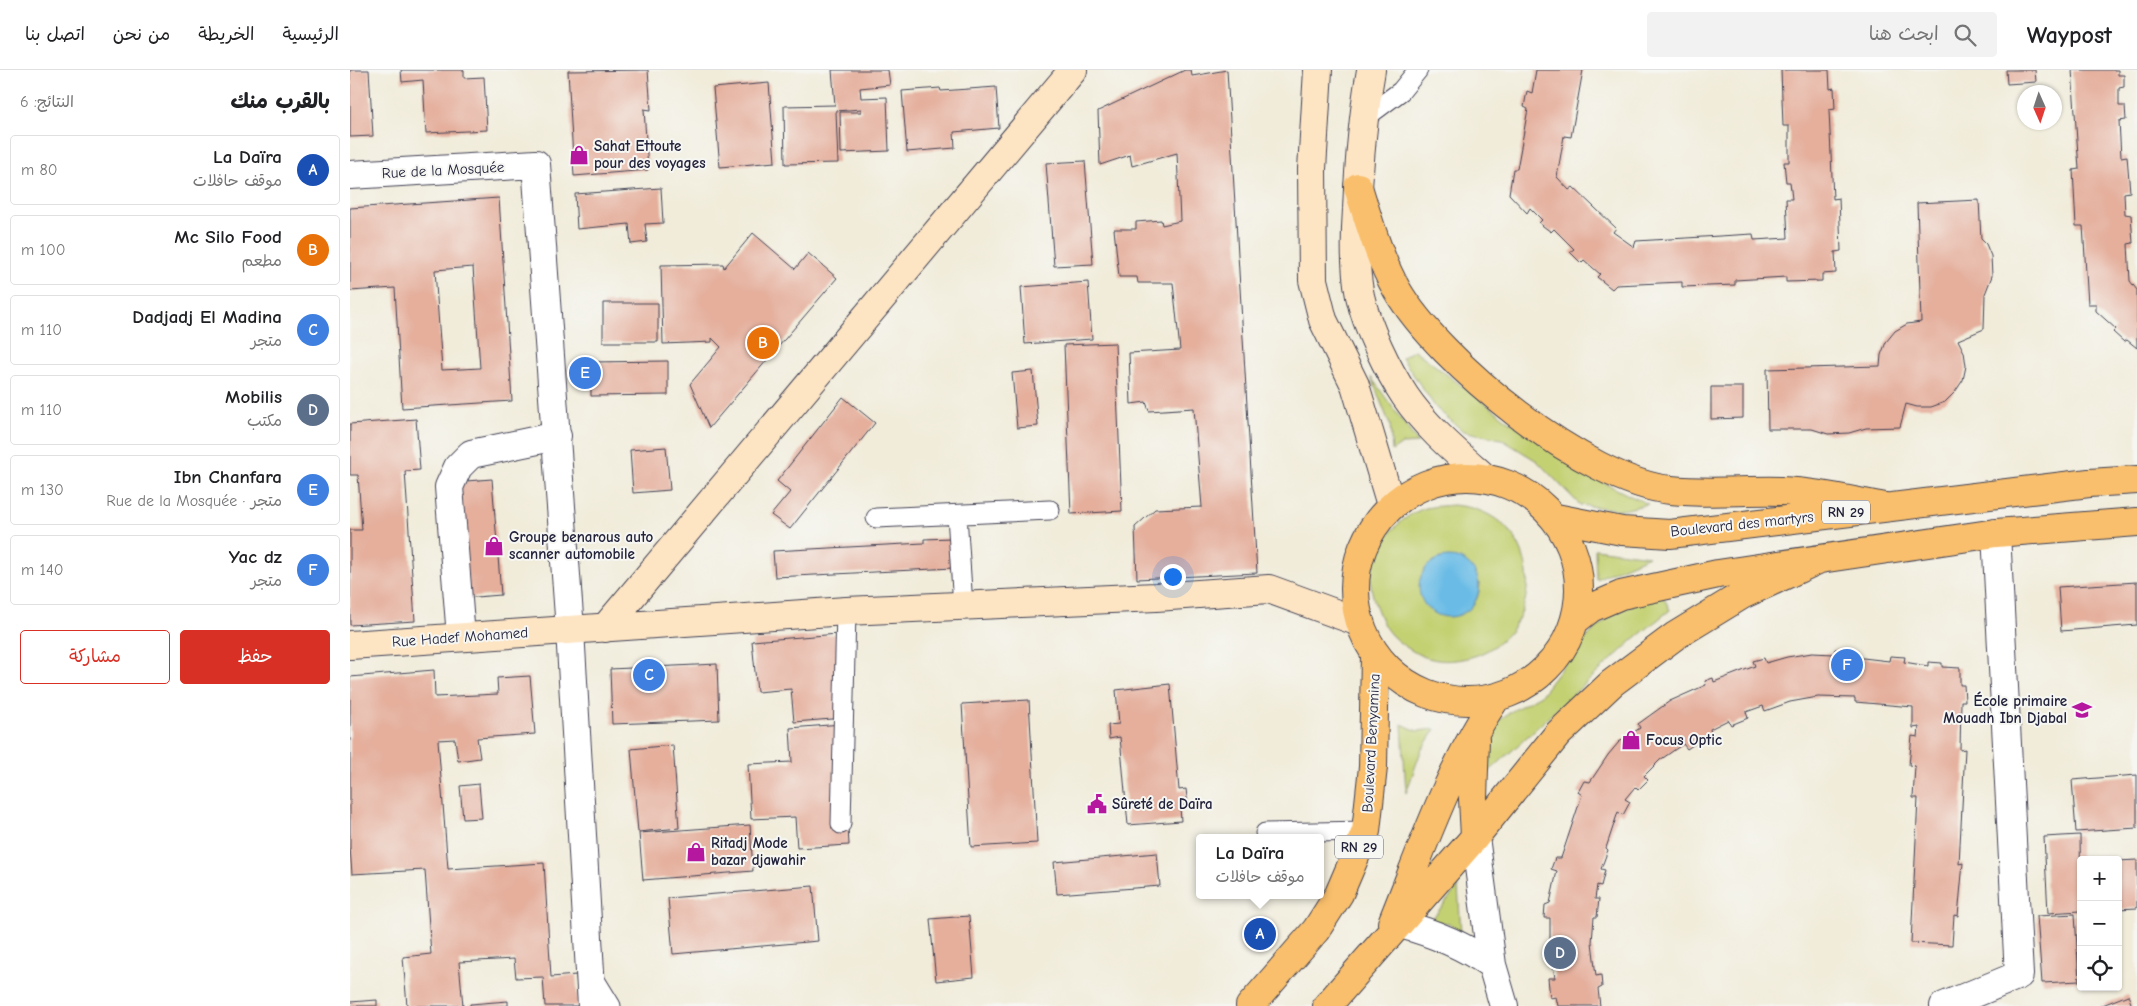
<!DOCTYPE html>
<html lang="ar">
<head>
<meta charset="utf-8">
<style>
	:root { --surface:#fff; --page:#f2f2f2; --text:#202124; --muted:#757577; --line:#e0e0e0; --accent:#d93025 }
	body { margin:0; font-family:"Comic Neue","Playpen Sans Arabic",sans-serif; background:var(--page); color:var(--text); direction:rtl }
	.controls { position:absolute; right:15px; bottom:15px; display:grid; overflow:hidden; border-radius:5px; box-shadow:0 1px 4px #0004 }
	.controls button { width:45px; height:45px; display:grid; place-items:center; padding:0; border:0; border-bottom:1px solid var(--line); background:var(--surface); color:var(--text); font:25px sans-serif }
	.compass { position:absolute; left:1667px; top:15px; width:45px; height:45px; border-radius:50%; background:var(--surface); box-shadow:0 1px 4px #0004; rotate:177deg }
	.you { position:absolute; left:822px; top:506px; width:18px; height:18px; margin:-12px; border:4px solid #fff; border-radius:50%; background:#1a73e8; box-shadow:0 0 0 8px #1a73e833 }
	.badge { display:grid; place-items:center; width:32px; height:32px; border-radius:50%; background:var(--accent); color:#fff; font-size:16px; font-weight:700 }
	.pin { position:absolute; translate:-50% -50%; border:2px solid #fff; box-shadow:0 1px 5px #0006 }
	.popup { position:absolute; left:846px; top:764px; width:128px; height:65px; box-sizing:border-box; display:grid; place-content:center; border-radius:5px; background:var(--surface); filter:drop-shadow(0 1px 4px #0005); font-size:16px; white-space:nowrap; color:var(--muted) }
	.popup b { font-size:19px; color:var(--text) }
	.popup::after { content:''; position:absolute; left:50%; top:100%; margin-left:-10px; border:10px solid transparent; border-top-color:var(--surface) }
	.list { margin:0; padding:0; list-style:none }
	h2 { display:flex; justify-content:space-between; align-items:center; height:65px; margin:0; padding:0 20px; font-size:21px }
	h2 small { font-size:16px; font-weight:400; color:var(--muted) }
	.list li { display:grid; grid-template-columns:32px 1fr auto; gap:15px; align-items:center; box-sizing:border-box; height:70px; margin:0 10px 10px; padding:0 10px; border:1px solid var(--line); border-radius:5px }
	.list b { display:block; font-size:19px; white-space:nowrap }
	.list p { margin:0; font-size:16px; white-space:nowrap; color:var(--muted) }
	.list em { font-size:16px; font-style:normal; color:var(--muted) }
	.actions { display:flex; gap:10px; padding:15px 20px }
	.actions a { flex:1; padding:11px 0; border:1px solid var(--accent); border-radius:5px; text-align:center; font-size:18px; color:var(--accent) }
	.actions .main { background:var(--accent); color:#fff }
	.icon { flex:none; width:28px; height:28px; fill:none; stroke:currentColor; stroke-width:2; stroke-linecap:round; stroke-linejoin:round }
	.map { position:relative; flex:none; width:1787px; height:936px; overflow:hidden; direction:ltr }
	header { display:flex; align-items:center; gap:30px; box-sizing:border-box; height:70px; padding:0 25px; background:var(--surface); border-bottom:1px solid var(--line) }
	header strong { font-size:24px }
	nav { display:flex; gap:28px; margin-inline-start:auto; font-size:18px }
	.search { width:350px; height:45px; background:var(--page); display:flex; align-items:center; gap:12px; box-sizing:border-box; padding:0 18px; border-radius:5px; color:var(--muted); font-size:19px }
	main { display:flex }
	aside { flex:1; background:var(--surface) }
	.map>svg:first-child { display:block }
</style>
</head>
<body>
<header>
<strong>Waypost</strong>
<div class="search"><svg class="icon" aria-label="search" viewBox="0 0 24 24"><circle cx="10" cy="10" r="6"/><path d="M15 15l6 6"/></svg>ابحث هنا</div>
<nav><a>الرئيسية</a><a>الخريطة</a><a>من نحن</a><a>اتصل بنا</a></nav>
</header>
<main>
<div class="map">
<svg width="1787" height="936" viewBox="0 0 1787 936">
	<rect width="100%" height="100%" fill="#f6f6f2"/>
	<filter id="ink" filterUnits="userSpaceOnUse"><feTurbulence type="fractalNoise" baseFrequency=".02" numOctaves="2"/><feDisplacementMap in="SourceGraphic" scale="10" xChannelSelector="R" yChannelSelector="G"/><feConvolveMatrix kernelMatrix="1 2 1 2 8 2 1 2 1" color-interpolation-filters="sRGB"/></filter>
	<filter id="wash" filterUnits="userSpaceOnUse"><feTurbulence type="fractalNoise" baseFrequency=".0096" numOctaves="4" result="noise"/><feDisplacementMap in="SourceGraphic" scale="20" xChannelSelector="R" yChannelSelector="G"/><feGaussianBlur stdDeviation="1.12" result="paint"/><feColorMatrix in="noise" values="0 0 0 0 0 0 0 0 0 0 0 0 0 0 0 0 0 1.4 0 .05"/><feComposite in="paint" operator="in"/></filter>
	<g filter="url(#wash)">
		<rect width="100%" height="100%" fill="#f1ecda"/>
		<path fill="#c4d173" stroke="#737a57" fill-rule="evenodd" d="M 1064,280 C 1139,335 1212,397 1298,434 L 1273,440 L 1230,435 L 1187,391 L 1151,369 L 1113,361 L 1086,338 L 1052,288 Z
			M 1021,307 L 1068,373 L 1052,374 L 1042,381 L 1040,355 Z
			M 1103,435 C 1111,436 1120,437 1128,440 C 1201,466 1191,576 1112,589 C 1097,592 1082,591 1068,584 C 1055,577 1041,568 1034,555 C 1028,542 1023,531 1021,516 C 1018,483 1045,447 1076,438 C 1085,436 1094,436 1103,435 ZM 1091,488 L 1130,514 C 1129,526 1126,533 1117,541 L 1076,498 L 1083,492 Z
			M 1245,479 L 1299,486 L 1246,509 Z
			M 1302,524 L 1314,528 L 1320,540 L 1284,569 L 1131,709 L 1132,663 L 1162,641 L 1191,625 L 1232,571 L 1262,545 Z
			M 1052,654 L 1067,661 L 1085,659 L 1071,681 L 1056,723 Z
			M 1108,817 L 1111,863 L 1099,853 L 1080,851 Z"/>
		<path fill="#6bbce6" stroke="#466f90" d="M1069 517a30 30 0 1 1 60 0a30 30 0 1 1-60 0Z"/>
		<g id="blocks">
			<path fill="#e5af9c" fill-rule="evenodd" d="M 0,0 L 19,0 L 23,66 L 0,67 Z
				M 51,0 L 114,0 L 114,8 L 134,7 L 137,60 L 76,63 L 73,10 L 52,12 Z
				M 298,0 L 301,40 L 294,39 L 298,100 L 224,106 L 218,1 Z
				M 482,0 L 538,0 L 540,15 L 510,18 L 511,28 L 537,27 L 539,81 L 491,83 L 490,42 L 511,42 L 511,39 L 486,41 L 488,93 L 435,94 L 434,36 L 485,35 Z
				M 835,0 L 841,0 L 842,6 L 877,0 L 907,503 L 787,509 L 785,457 L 805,439 L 852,437 L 844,338 L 799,341 L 796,332 L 781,334 L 779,283 L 830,280 L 823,213 L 788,213 L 787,207 L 769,207 L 764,159 L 786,159 L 786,152 L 811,150 L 812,155 L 830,151 L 827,83 L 782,96 L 780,85 L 750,95 L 748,41 Z
				M 1186,0 L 1233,0 L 1221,67 L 1214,66 L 1207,107 L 1219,120 L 1223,117 L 1266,158 L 1263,162 L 1284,177 L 1286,171 L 1403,164 L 1404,170 L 1438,168 L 1436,129 L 1442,129 L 1440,112 L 1436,112 L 1434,92 L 1439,92 L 1439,56 L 1433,56 L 1431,0 L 1479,0 L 1480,19 L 1484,18 L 1485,39 L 1479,40 L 1483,129 L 1489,128 L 1491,181 L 1485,182 L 1486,203 L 1472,204 L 1472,211 L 1436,212 L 1436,207 L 1385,210 L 1385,215 L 1332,217 L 1332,212 L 1266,215 L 1262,219 L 1247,207 L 1250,204 L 1234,190 L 1231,193 L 1220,182 L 1224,179 L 1204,159 L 1201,162 L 1189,153 L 1192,150 L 1180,138 L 1177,143 L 1159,124 L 1163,99 L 1167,99 L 1178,39 L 1174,37 L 1177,21 L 1182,23 Z
				M 1656,0 L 1685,0 L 1686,12 L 1657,14 Z
				M 1722,0 L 1768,0 L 1768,5 L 1774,5 L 1774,17 L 1769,18 L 1769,36 L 1775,36 L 1776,50 L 1769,51 L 1771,87 L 1777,86 L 1780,122 L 1774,123 L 1775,144 L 1781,145 L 1783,173 L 1778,174 L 1780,211 L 1787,220 L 1787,278 L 1777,270 L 1774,272 L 1763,262 L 1766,259 L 1746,241 L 1746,234 L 1738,234 L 1733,156 L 1726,156 L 1723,100 L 1729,99 Z
				M 419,13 L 425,92 L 370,97 L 363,18 Z
				M 646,17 L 649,58 L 604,62 L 605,78 L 557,82 L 552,21 L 590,18 L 591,21 Z
				M 735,91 L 743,194 L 704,196 L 696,93 Z
				M 311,118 L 313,153 L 295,154 L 297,172 L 281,174 L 279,154 L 227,159 L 225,124 Z
				M 149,128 L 162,331 L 52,338 L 45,218 L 0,221 L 0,138 ZM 123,197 L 130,298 L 92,300 L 85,200 Z
				M 1629,130 L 1631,169 L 1636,174 L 1641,186 L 1642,206 L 1635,224 L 1634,259 L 1608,270 L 1614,282 L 1616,296 L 1613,310 L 1605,322 L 1595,332 L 1581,337 L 1567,337 L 1556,334 L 1550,357 L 1516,358 L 1499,363 L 1478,364 L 1462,359 L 1418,359 L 1417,299 L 1530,296 L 1531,285 L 1536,272 L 1545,261 L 1557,254 L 1571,252 L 1567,133 Z
				M 403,163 L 445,199 L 458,183 L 487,208 L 359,358 L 340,314 L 371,277 L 362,268 L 362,272 L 313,274 L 311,195 L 373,194 L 374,198 Z
				M 738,212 L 742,269 L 675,274 L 671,217 Z
				M 253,233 L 308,233 L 308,272 L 253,272 Z
				M 765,273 L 772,441 L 721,444 L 714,275 Z
				M 318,291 L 318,325 L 241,326 L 241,292 Z
				M 683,301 L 688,356 L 667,358 L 662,303 Z
				M 1361,317 L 1393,317 L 1393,348 L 1361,349 Z
				M 493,327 L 525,353 L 440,459 L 421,445 L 440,422 L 427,411 Z
				M 66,349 L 70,400 L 55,401 L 65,551 L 0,555 L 0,460 L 12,460 L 8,405 L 0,405 L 0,354 Z
				M 316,377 L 320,420 L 283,423 L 280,380 Z
				M 142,409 L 151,525 L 113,528 L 104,412 Z
				M 601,468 L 603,498 L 425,507 L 423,481 L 574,473 L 574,469 Z
				M 1787,512 L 1787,555 L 1711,561 L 1708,517 Z
				M 488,564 L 495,648 L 444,652 L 441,619 L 407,622 L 402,571 Z
				M 1485,579 L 1497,581 L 1496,586 L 1539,591 L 1540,586 L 1555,587 L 1554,592 L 1578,596 L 1578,592 L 1592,593 L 1592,597 L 1610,598 L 1610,615 L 1614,615 L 1615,631 L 1611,631 L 1610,680 L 1615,679 L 1609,794 L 1613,793 L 1608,846 L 1604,845 L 1602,875 L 1561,873 L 1568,728 L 1563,728 L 1565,696 L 1559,695 L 1562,666 L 1568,667 L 1569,657 L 1563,658 L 1563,637 L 1505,632 L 1505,628 L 1468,627 L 1440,632 L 1415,641 L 1413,636 L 1396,642 L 1398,648 L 1381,655 L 1378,650 L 1360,659 L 1361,663 L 1337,679 L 1333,674 L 1310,690 L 1294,706 L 1298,710 L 1288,720 L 1285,717 L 1275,729 L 1280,732 L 1273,745 L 1268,742 L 1256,778 L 1258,780 L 1251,799 L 1255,800 L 1251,816 L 1247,815 L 1245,829 L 1249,829 L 1247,847 L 1244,847 L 1242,872 L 1246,906 L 1251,905 L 1252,917 L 1248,919 L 1250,936 L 1208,936 L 1206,927 L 1200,928 L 1198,908 L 1205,908 L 1200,877 L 1200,848 L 1194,848 L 1195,835 L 1200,833 L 1207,801 L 1201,799 L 1205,788 L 1211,788 L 1232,725 L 1228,722 L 1234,711 L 1240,712 L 1258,685 L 1269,672 L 1290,658 L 1288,654 L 1320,631 L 1356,615 L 1355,611 L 1363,608 L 1364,612 L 1405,596 L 1403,591 L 1414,588 L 1416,593 L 1437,587 L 1462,583 L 1484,584 Z
				M 367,594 L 369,650 L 262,654 L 260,599 Z
				M 84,600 L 85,627 L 148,624 L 147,608 L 180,606 L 185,664 L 127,668 L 130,688 L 108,691 L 105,669 L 88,670 L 98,799 L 194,793 L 201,907 L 226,905 L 228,936 L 195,936 L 193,907 L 166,908 L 164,889 L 109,892 L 113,936 L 57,936 L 53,887 L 81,884 L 75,800 L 2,804 L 0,777 L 0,607 Z
				M 820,614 L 829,720 L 836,719 L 838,736 L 830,737 L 831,751 L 778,755 L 770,667 L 759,669 L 758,655 L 769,654 L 766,620 Z
				M 679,630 L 687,773 L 621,777 L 612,634 Z
				M 492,654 L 499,775 L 447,778 L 445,747 L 401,749 L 398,694 L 442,692 L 440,658 Z
				M 323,675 L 329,758 L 288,762 L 281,679 Z
				M 1787,705 L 1787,758 L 1726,762 L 1722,710 Z
				M 129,714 L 132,748 L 113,749 L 110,716 Z
				M 400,755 L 403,801 L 293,810 L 289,763 Z
				M 1730,765 L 1731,841 L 1698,843 L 1694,767 Z
				M 807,783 L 810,816 L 707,824 L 704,792 Z
				M 1787,790 L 1787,838 L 1768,839 L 1768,791 Z
				M 463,816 L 468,871 L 323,884 L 318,828 Z
				M 1725,844 L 1729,911 L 1692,913 L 1687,846 Z
				M 619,846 L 624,907 L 586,911 L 580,849 Z
				M 1778,925 L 1782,936 L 1750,936 Z
				M 27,930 L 27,936 L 0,936 L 0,932 Z
				M 158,931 L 158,936 L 120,936 L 120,934 Z"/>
		</g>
	</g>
	<g filter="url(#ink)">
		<use href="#blocks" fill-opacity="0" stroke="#414053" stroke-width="1"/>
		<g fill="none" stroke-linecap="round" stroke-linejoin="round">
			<defs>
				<path id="lane" d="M 1012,50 L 1051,21 L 1068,0
					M 607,445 L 613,536
					M 526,448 L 700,440
					M 491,754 L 496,541
					M 915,763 L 1016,761
					M 242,905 L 261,936"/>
				<path id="street" d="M 0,105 L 186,94 L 220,560 L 242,936
					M 111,567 L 99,417 L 108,397 L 121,384 L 207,366
					M 1125,767 L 1142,895 L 1154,936
					M 1050,854 C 1084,863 1113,875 1142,895
					M 1594,936 L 1669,905 L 1646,463"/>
				<path id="secondary" d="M 968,0 L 962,99 L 963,210 L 973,250 L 1005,315 L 1041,435
					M 1021,0 C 1013,46 1009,92 1007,139 C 1005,168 1004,198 1010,226 C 1017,257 1037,299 1055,326 C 1076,357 1106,382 1134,407
					M 255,558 L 723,0
					M 0,575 L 496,541 L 806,527 L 919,519 L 1009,552"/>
				<path id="highway" d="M 1008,117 C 1018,149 1030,191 1047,220 C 1089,292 1236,412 1321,420 C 1357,424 1395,420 1431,421 C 1465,422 1501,431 1535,437
					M1005 519a112 112 0 1 1 224 0a112 112 0 1 1-224 0Z
					M 1206,448 L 1272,461 L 1320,464 L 1739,413 L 1787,410
					M 1227,549 L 1241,538 L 1271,525 L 1368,504 L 1646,463 L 1787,452
					M 1125,669 L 1123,729 L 1125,767
					M 1042,853 C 1073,776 1100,697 1146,628
					M 900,936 L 966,860 L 989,824 L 1016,761 L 1023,697 L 1025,584
					M 977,936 L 1125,767 L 1208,664 L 1262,613 L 1325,566 L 1392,525 L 1470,489"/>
			</defs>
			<use href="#lane" stroke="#414053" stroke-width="21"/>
			<use href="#street" stroke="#414053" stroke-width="30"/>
			<use href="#secondary" stroke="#414053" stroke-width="30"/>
			<use href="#highway" stroke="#414053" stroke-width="30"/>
			<use href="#lane" stroke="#fff" stroke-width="19"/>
			<use href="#street" stroke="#fff" stroke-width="28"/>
			<use href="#secondary" stroke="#fde5c4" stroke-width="28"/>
			<use href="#highway" stroke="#f9bf6c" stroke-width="28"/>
		</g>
	</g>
	<defs>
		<symbol id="shop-bare" viewBox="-9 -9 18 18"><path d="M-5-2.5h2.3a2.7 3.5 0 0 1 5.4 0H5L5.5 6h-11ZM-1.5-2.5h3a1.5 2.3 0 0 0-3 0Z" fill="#b5179e" stroke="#f6f6f2" stroke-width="2.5" paint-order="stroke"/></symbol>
		<symbol id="school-bare" viewBox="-9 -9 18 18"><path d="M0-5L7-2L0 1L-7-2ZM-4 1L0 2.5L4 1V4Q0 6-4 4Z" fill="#b5179e" stroke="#f6f6f2" stroke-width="2.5" paint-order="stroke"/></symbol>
		<symbol id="civic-bare" viewBox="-9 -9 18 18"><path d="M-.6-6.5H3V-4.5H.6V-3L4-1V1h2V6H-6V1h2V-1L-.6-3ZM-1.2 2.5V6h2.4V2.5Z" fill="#b5179e" stroke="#f6f6f2" stroke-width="2.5" paint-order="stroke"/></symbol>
	</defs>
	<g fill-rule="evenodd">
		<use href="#shop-bare" x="215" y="71" width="28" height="28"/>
		<use href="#shop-bare" x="130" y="462" width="28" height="28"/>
		<use href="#school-bare" x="1718" y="626" width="28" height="28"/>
		<use href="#shop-bare" x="1267" y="656" width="28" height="28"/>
		<use href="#civic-bare" x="733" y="720" width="28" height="28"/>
		<use href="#shop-bare" x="332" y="768" width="28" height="28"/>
	</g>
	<g text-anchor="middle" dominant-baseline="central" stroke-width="4" stroke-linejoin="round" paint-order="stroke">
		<g fill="#f6f6f2" stroke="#626272" stroke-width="1">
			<rect x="1472" y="430.5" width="48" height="23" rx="4"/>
			<rect x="985" y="765.5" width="48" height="23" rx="4"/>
		</g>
		<g font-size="14" font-weight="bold" fill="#22223b">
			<text x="1496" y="442">RN 29</text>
			<text x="1009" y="777">RN 29</text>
		</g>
		<g font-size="15" font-weight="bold" fill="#22223b" stroke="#f6f6f2" text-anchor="start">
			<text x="244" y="76">Sahat Ettoute<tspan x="244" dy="17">pour des voyages</tspan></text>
			<text x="159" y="467">Groupe benarous auto<tspan x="159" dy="17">scanner automobile</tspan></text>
			<text x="1717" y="631" text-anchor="end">École primaire<tspan x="1717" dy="17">Mouadh Ibn Djabal</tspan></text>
			<text x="1296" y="670">Focus Optic</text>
			<text x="762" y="734">Sûreté de Daïra</text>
			<text x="361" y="773">Ritadj Mode<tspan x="361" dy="17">bazar djawahir</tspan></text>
		</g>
		<g font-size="15" fill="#22223b" stroke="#f6f6f2">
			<text transform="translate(93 100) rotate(-3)">Rue de la Mosquée</text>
			<text transform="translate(1392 454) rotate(-6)">Boulevard des martyrs</text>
			<text transform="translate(110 567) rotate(-4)">Rue Hadef Mohamed</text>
			<text transform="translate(1021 673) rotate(-87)">Boulevard Benyamina</text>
		</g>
	</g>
</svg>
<div class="controls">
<button>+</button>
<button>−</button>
<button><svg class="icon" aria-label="locate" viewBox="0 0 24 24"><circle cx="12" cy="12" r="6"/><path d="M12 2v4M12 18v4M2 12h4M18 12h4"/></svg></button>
</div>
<svg class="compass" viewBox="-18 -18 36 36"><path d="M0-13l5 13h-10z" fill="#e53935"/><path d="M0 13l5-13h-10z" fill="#757577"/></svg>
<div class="you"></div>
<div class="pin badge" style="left:910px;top:864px;background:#1a4fb4">A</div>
<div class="popup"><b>La Daïra</b>موقف حافلات</div>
<div class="pin badge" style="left:413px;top:273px;background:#e8710a">B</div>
<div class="pin badge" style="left:299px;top:605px;background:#3f7fe0">C</div>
<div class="pin badge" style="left:1210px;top:883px;background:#5c6f8a">D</div>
<div class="pin badge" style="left:235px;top:303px;background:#3f7fe0">E</div>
<div class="pin badge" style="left:1497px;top:595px;background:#3f7fe0">F</div>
</div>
<aside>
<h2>بالقرب منك<small>النتائج: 6</small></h2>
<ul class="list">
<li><span class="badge" style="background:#1a4fb4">A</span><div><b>La Daïra</b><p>موقف حافلات</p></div><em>80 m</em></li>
<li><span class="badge" style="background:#e8710a">B</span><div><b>Mc Silo Food</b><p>مطعم</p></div><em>100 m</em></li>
<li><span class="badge" style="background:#3f7fe0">C</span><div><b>Dadjadj El Madina</b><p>متجر</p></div><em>110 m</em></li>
<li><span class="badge" style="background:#5c6f8a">D</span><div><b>Mobilis</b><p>مكتب</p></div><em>110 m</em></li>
<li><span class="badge" style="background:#3f7fe0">E</span><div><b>Ibn Chanfara</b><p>متجر · Rue de la Mosquée</p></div><em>130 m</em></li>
<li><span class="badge" style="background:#3f7fe0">F</span><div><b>Yac dz</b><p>متجر</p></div><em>140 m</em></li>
</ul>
<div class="actions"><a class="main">حفظ</a><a>مشاركة</a></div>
</aside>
</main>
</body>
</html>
